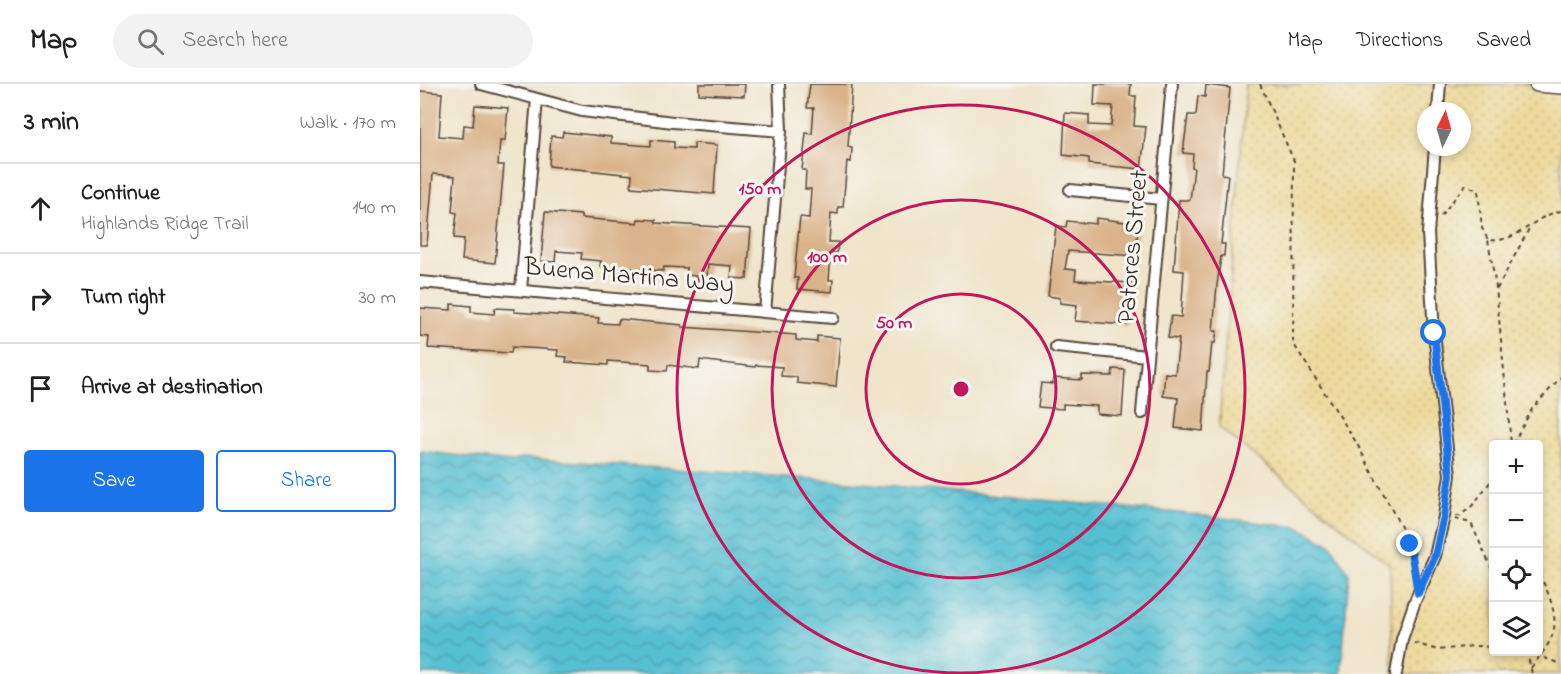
<!DOCTYPE html>
<html lang="en">
<head>
<meta charset="utf-8">
<style>
	:root { --surface:#fff; --page:#f2f2f2; --text:#202124; --muted:#757577; --line:#e0e0e0; --accent:#1a73e8 }
	body { margin:0; font-family:"Indie Flower",sans-serif; background:var(--page); color:var(--text) }
	.controls { position:absolute; right:18px; bottom:18px; display:grid; overflow:hidden; border-radius:6px; box-shadow:0 3px 9px #0003 }
	.controls button { width:54px; height:54px; display:grid; place-items:center; padding:0; border:0; border-bottom:2px solid var(--line); background:var(--surface); color:var(--text); font:30px sans-serif }
	.compass { position:absolute; left:997px; top:18px; width:54px; height:54px; border-radius:50%; background:var(--surface); box-shadow:0 3px 9px #0003; rotate:5deg }
	.stop { position:absolute; width:18px; height:18px; margin:-14px; border:4px solid #1a73e8; border-radius:50%; background:#fff }
	.stop.end { background:#1a73e8; border-color:#fff; box-shadow:0 2px 6px #0008 }
	.list { margin:0; padding:0; list-style:none }
	h2 { display:flex; justify-content:space-between; align-items:center; height:78px; margin:0; padding:0 24px; font-size:26px }
	h2 small { font-size:20px; font-weight:400; color:var(--muted) }
	.list li { display:grid; grid-template-columns:39px 1fr auto; gap:18px; align-items:center; box-sizing:border-box; height:90px; padding:0 24px; border-top:2px solid var(--line) }
	.list b { display:block; font-size:22px; white-space:nowrap }
	.list p { margin:0; font-size:20px; white-space:nowrap; color:var(--muted) }
	.list em { font-size:20px; font-style:normal; color:var(--muted) }
	.actions { display:flex; gap:12px; padding:18px 24px }
	.actions a { flex:1; padding:14px 0; border:2px solid var(--accent); border-radius:6px; text-align:center; font-size:21px; color:var(--accent) }
	.actions .main { background:var(--accent); color:#fff }
	.icon { flex:none; width:33px; height:33px; fill:none; stroke:currentColor; stroke-width:2; stroke-linecap:round; stroke-linejoin:round }
	.map { position:relative; flex:none; width:1141px; height:590px; overflow:hidden }
	header { display:flex; align-items:center; gap:36px; box-sizing:border-box; height:84px; padding:0 30px; background:var(--surface); border-bottom:2px solid var(--line) }
	header strong { font-size:28px }
	nav { display:flex; gap:33px; margin-inline-start:auto; font-size:21px }
	.search { width:420px; height:54px; background:var(--page); display:flex; align-items:center; gap:15px; box-sizing:border-box; padding:0 21px; border-radius:33px; color:var(--muted); font-size:22px }
	main { display:flex }
	aside { flex:1; background:var(--surface) }
	.map>svg:first-child { display:block }
</style>
</head>
<body>
<header>
<strong>Map</strong>
<div class="search"><svg class="icon" aria-label="search" viewBox="0 0 24 24"><circle cx="10" cy="10" r="6"/><path d="M15 15l6 6"/></svg>Search here</div>
<nav><a>Map</a><a>Directions</a><a>Saved</a></nav>
</header>
<main>
<aside>
<h2>3 min<small>Walk · 170 m</small></h2>
<ul class="list">
<li><svg class="icon" aria-label="ahead" viewBox="0 0 24 24"><path d="M12 20V5M6 11l6-6 6 6"/></svg><div><b>Continue</b><p>Highlands Ridge Trail</p></div><em>140 m</em></li>
<li><svg class="icon" aria-label="right" viewBox="0 0 24 24"><path d="M7 20v-9h11M14 6l5 5-5 5"/></svg><div><b>Turn right</b></div><em>30 m</em></li>
<li><svg class="icon" aria-label="arrive" viewBox="0 0 24 24"><path d="M6 21V4h12l-3 4 3 4H6"/></svg><div><b>Arrive at destination</b></div></li>
</ul>
<div class="actions"><a class="main">Save</a><a>Share</a></div>
</aside>
<div class="map">
<svg width="1141" height="590" viewBox="0 0 1141 590">
	<defs>
		<pattern id="sand-dots" width="8" height="8" patternUnits="userSpaceOnUse" patternTransform="scale(1.5)"><rect width="8" height="8" fill="#eeda9e"/><path d="M2 2h.1M6 6h.1" fill="none" stroke="#cdbb88" stroke-width="1.8" stroke-linecap="round"/></pattern>
		<pattern id="water-waves" width="16" height="10" patternUnits="userSpaceOnUse" patternTransform="scale(1.5)"><rect width="16" height="10" fill="#57c0d3"/><path d="M0 5q4-4 8 0t8 0" fill="none" stroke="#499cab"/></pattern>
	</defs>
	<rect width="100%" height="100%" fill="#f6f6f2"/>
	<filter id="ink" filterUnits="userSpaceOnUse"><feTurbulence type="fractalNoise" baseFrequency=".0167" numOctaves="2"/><feDisplacementMap in="SourceGraphic" scale="12" xChannelSelector="R" yChannelSelector="G"/><feConvolveMatrix kernelMatrix="1 2 1 2 8 2 1 2 1" color-interpolation-filters="sRGB"/></filter>
	<filter id="wash" filterUnits="userSpaceOnUse"><feTurbulence type="fractalNoise" baseFrequency=".008" numOctaves="4" result="noise"/><feDisplacementMap in="SourceGraphic" scale="24" xChannelSelector="R" yChannelSelector="G"/><feGaussianBlur stdDeviation="1.35" result="paint"/><feColorMatrix in="noise" values="0 0 0 0 0 0 0 0 0 0 0 0 0 0 0 0 0 1.4 0 .05"/><feComposite in="paint" operator="in"/></filter>
	<g filter="url(#wash)">
		<rect width="100%" height="100%" fill="#f0e4ca"/>
		<path fill="url(#sand-dots)" stroke="#94825e" stroke-width="1.5" fill-rule="evenodd" d="M 826,0 L 1141,0 L 1141,590 L 973,590 L 970,481 L 799,343 ZM 1006,27 L 1042,27 L 1042,63 L 1006,63 ZM 1074,360 L 1118,360 L 1118,568 L 1074,568 Z"/>
		<path fill="url(#water-waves)" stroke="#497578" stroke-width="1.5" d="M 0,367 L 91,378 L 103,374 L 420,397 L 760,429 L 878,443 L 910,460 L 929,489 L 921,590 L 0,590 Z"/>
		<g id="blocks">
			<path fill="#dab38a" d="M 279,0 L 325,0 L 324,12 L 279,10 Z
				M 390,0 L 432,0 L 428,63 L 432,64 L 431,78 L 427,77 L 423,123 L 418,123 L 418,130 L 411,129 L 409,158 L 418,158 L 417,169 L 411,169 L 409,196 L 413,196 L 412,208 L 377,205 L 378,194 L 374,194 L 380,133 L 389,134 L 391,105 L 385,105 L 386,86 L 382,86 L 386,49 L 392,50 L 394,24 L 387,24 Z
				M 675,0 L 711,0 L 710,12 L 716,12 L 714,42 L 726,43 L 721,85 L 669,80 L 669,74 L 643,71 L 645,29 L 669,31 L 669,41 L 691,42 L 693,22 L 674,21 Z
				M 786,1 L 810,4 L 802,90 L 808,91 L 801,160 L 805,160 L 804,172 L 801,172 L 797,201 L 793,247 L 797,247 L 795,259 L 792,259 L 789,288 L 787,288 L 783,347 L 755,344 L 758,314 L 743,312 L 745,289 L 755,290 L 759,255 L 748,254 L 751,232 L 761,233 L 764,187 L 754,186 L 759,116 L 770,116 L 774,84 L 772,83 L 773,70 L 763,69 L 768,31 L 776,31 L 778,12 L 785,13 Z
				M 0,7 L 22,9 L 19,52 L 43,54 L 44,41 L 53,42 L 55,21 L 88,24 L 85,57 L 80,57 L 78,81 L 84,81 L 75,179 L 42,176 L 44,155 L 34,154 L 37,129 L 32,128 L 35,92 L 13,90 L 7,161 L 0,161 Z
				M 143,48 L 191,53 L 191,59 L 231,62 L 231,56 L 254,58 L 254,64 L 274,65 L 274,59 L 297,61 L 294,110 L 211,103 L 212,91 L 129,82 L 131,52 L 142,53 Z
				M 125,128 L 161,131 L 161,134 L 217,139 L 218,135 L 236,136 L 236,139 L 331,145 L 327,195 L 311,194 L 312,182 L 288,180 L 287,193 L 266,191 L 267,184 L 244,183 L 243,187 L 180,182 L 181,177 L 161,175 L 162,169 L 136,167 L 135,178 L 121,177 Z
				M 676,134 L 705,138 L 705,143 L 718,144 L 715,172 L 648,167 L 645,185 L 656,186 L 655,196 L 712,199 L 707,241 L 655,237 L 657,221 L 640,219 L 640,214 L 628,212 L 636,142 L 646,143 L 647,137 L 676,140 Z
				M 31,220 L 51,222 L 51,228 L 74,230 L 75,224 L 94,225 L 94,228 L 179,234 L 178,239 L 198,240 L 199,235 L 262,241 L 262,243 L 376,251 L 376,256 L 397,258 L 397,252 L 420,254 L 416,303 L 377,299 L 377,293 L 361,292 L 362,283 L 336,281 L 335,283 L 280,276 L 279,285 L 248,281 L 247,287 L 230,286 L 230,280 L 188,277 L 188,281 L 146,278 L 147,273 L 137,272 L 138,266 L 92,263 L 91,269 L 8,264 L 9,253 L 0,252 L 0,224 L 31,226 Z
				M 693,285 L 705,286 L 702,332 L 677,330 L 677,322 L 643,320 L 643,325 L 618,323 L 621,299 L 632,300 L 633,294 L 662,296 L 662,291 L 692,292 Z"/>
		</g>
	</g>
	<g filter="url(#ink)">
		<use href="#blocks" fill-opacity="0" stroke="#564638" stroke-width="1.5"/>
		<g fill="none" stroke-linecap="round" stroke-linejoin="round">
			<defs>
				<path id="street" d="M 61,0 L 162,27 L 253,38 L 361,47
					M 1018,27 L 1020,0
					M 650,106 L 741,115
					M 0,198 L 413,234
					M 101,206 L 117,15
					M 345,228 L 361,47 L 359,0
					M 636,263 L 727,272
					M 722,329 L 752,0
					M 976,590 L 982,555 L 995,517 L 1015,472 L 1024,432 L 1030,391 L 1014,249 L 1008,149 L 1015,63"/>
				<path id="secondary" d="M 1117,0 L 1141,2"/>
			</defs>
			<use href="#street" stroke="#564638" stroke-width="14"/>
			<use href="#secondary" stroke="#564638" stroke-width="18"/>
			<path stroke="#564638" stroke-width="2" stroke-dasharray="4.5 4.5" stroke-linecap="butt" d="M 840,0 L 874,77 L 873,259 L 936,358 L 990,460 L 995,488
				M 1021,132 L 1045,101 L 1058,106 L 1062,144 L 1068,156 C 1100,159 1112,132 1141,127
				M 1068,156 L 1076,203 L 1091,360
				M 1077,205 L 1110,143
				M 1093,360 L 1112,325 L 1141,293
				M 1036,432 L 1040,432 L 1053,421 L 1074,393
				M 1035,435 L 1051,439 L 1074,490
				M 994,559 L 1018,566 L 1054,562 L 1074,563
				M 1106,568 L 1107,568 L 1112,590
				M 1107,568 L 1141,580
				M 1111,584 C 1118,574 1128,563 1132,552 C 1140,533 1127,505 1118,488"/>
			<use href="#street" stroke="#fff" stroke-width="10"/>
			<use href="#secondary" stroke="#fff" stroke-width="15"/>
		</g>
	</g>
	<g fill="none" stroke-linecap="round" stroke-linejoin="round" filter="url(#ink)">
		<path stroke="#1a73e8" stroke-width="8" d="M 990,460 L 998,509 L 1015,472 L 1024,432 L 1030,391 L 1014,249"/>
	</g>
	<g fill="none" stroke="#c2185b" stroke-width="3">
		<circle cx="541" cy="305" r="95"/>
		<circle cx="541" cy="305" r="189"/>
		<circle cx="541" cy="305" r="284"/>
	</g>
	<g text-anchor="middle" dominant-baseline="central" stroke-width="6" stroke-linejoin="round" paint-order="stroke">
		<g font-size="26" fill="#3b2a1e" stroke="#f6f6f2">
			<text transform="translate(714 163) rotate(-85)">Patores Street</text>
			<text transform="translate(209 193) rotate(5)">Buena Martina Way</text>
		</g>
	</g>
	<circle cx="541" cy="305" r="9" fill="#c2185b" stroke="#f6f6f2" stroke-width="3"/>
	<g font-size="18" text-anchor="middle" font-weight="bold" fill="#c2185b" stroke="#f6f6f2" stroke-width="6" stroke-linejoin="round" paint-order="stroke">
		<text x="340" y="110">150 m</text>
		<text x="407" y="178">100 m</text>
		<text x="474" y="244">50 m</text>
	</g>
</svg>
<div class="controls">
<button>+</button>
<button>−</button>
<button><svg class="icon" aria-label="locate" viewBox="0 0 24 24"><circle cx="12" cy="12" r="6"/><path d="M12 2v4M12 18v4M2 12h4M18 12h4"/></svg></button>
<button><svg class="icon" aria-label="layers" viewBox="0 0 24 24"><path d="M12 4l9 5-9 5-9-5zM3 14l9 5 9-5"/></svg></button>
</div>
<svg class="compass" viewBox="-18 -18 36 36"><path d="M0-13l5 13h-10z" fill="#e53935"/><path d="M0 13l5-13h-10z" fill="#757577"/></svg>
<div class="stop" style="left:1014px;top:249px"></div>
<div class="stop end" style="left:990px;top:460px"></div>
</div>
</main>
</body>
</html>
